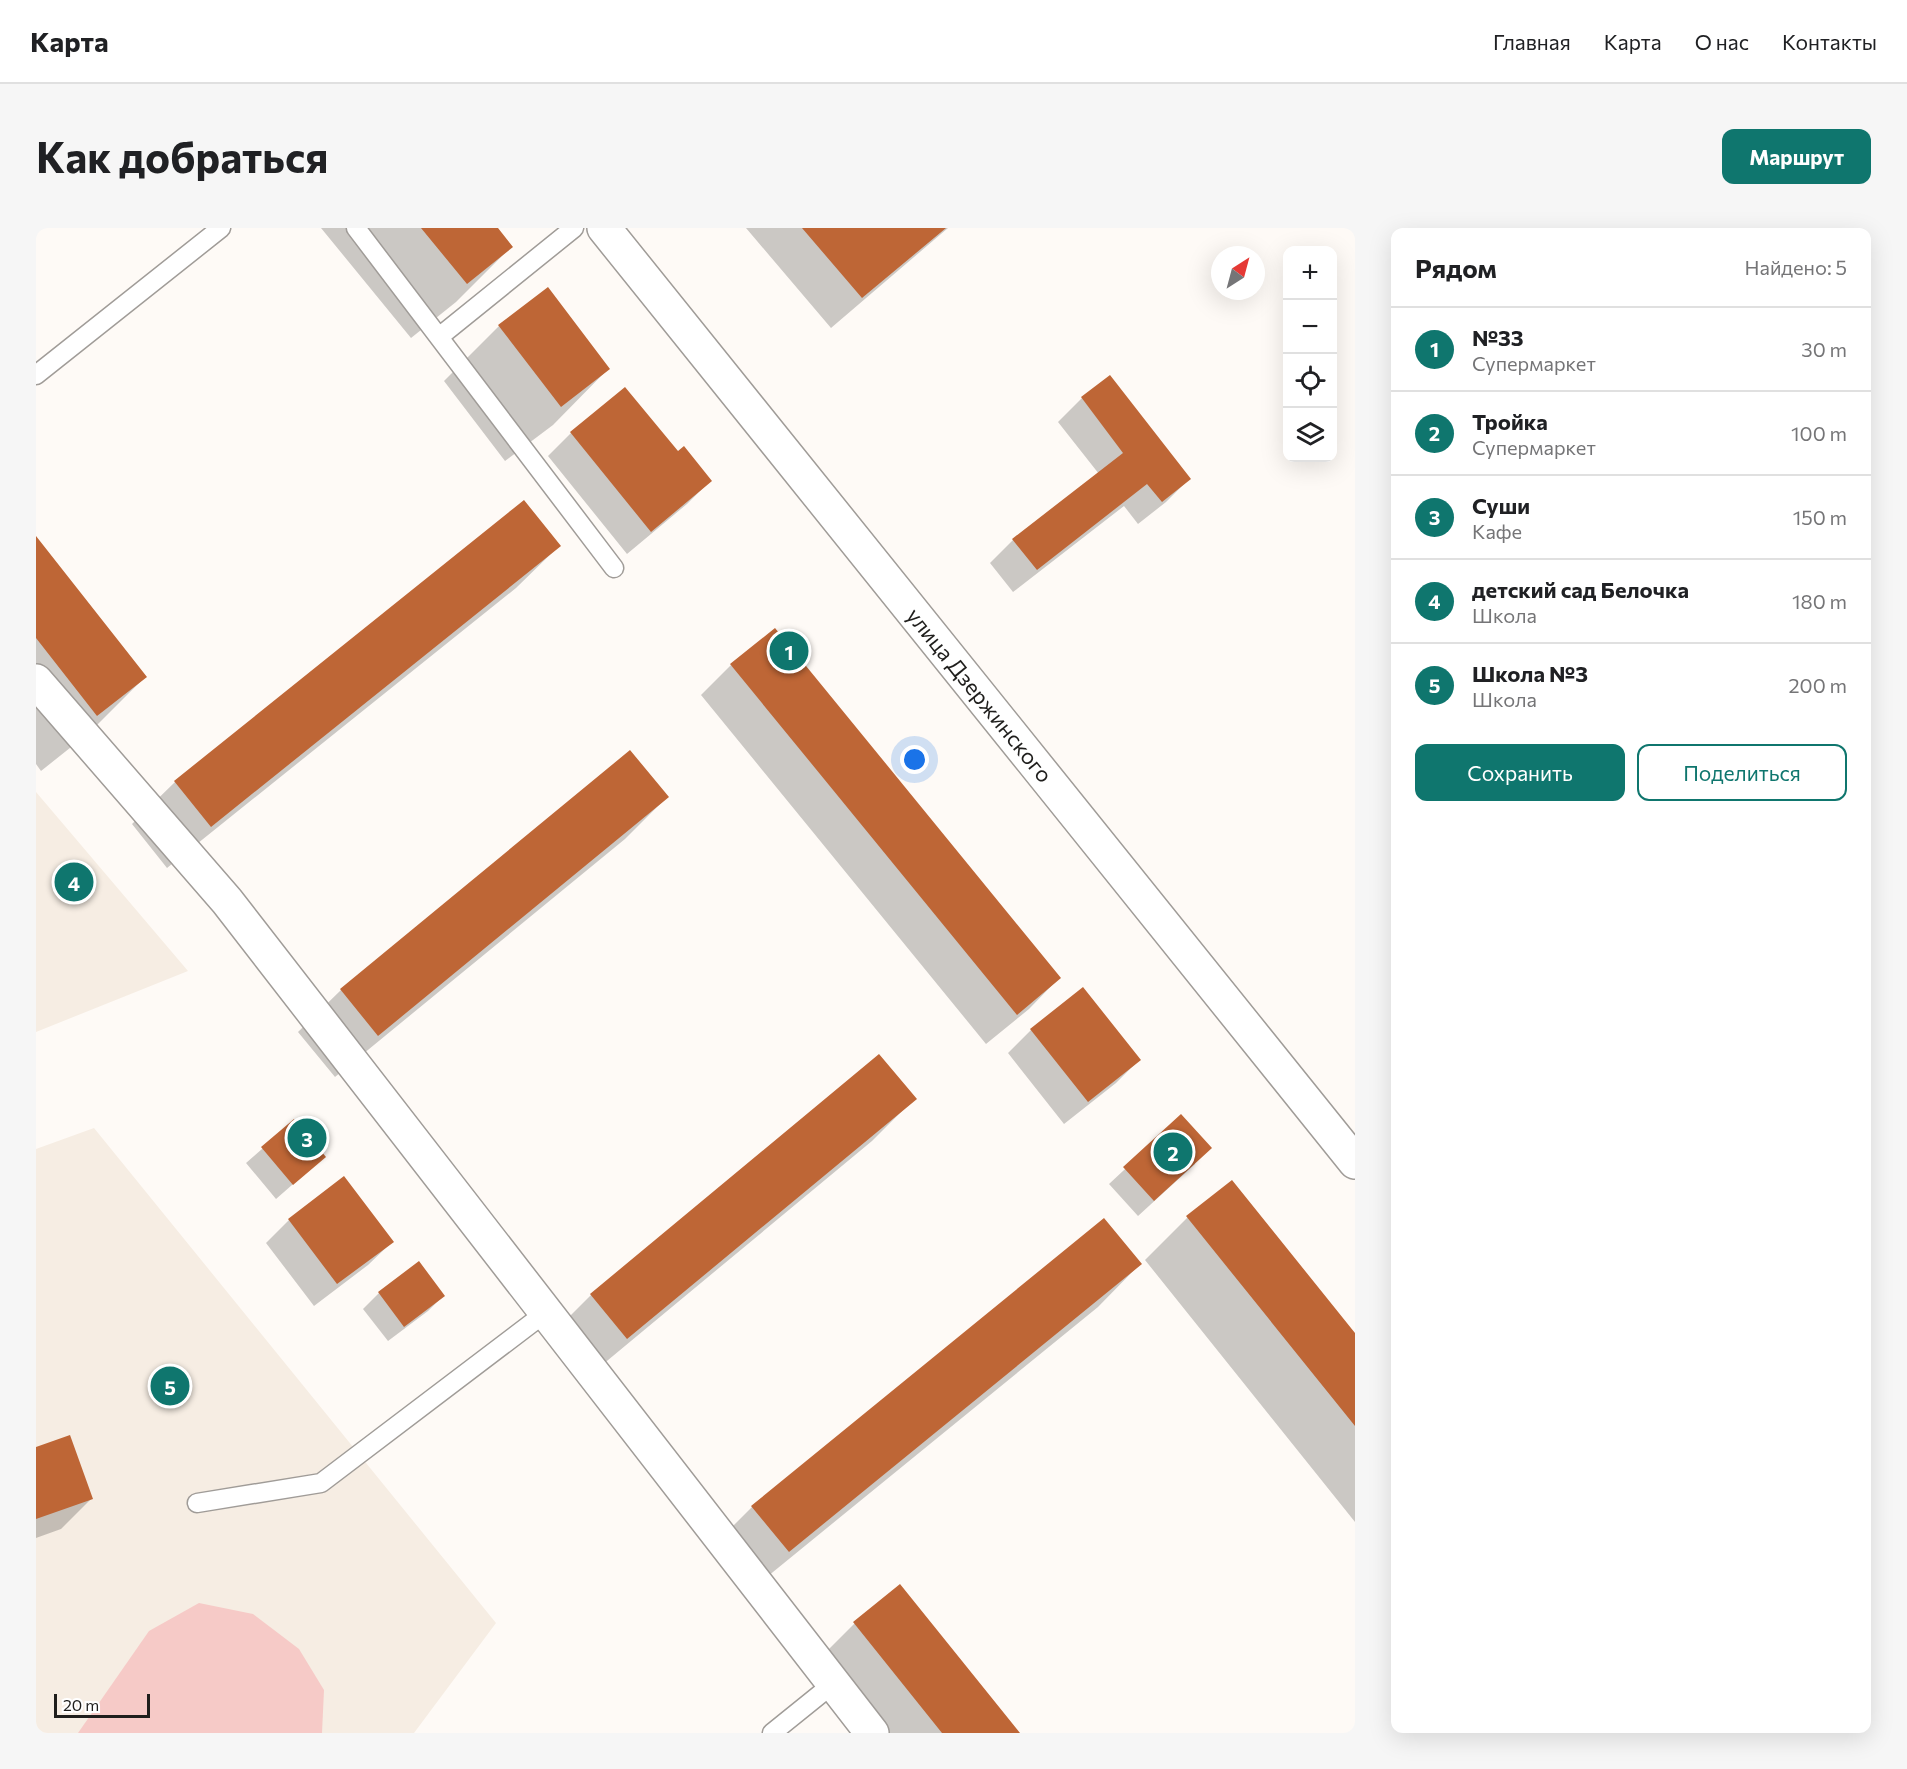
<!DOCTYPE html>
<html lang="ru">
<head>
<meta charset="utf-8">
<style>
	:root { --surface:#fff; --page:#f6f6f6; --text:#202124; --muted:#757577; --line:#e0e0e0; --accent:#0f766e }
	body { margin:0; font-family:Commissioner,sans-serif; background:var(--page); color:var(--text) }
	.controls { position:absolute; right:18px; top:18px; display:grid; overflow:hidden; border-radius:12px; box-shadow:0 6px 24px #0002 }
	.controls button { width:54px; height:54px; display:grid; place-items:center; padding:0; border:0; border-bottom:2px solid var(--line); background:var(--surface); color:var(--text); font:30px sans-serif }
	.compass { position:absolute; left:1175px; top:18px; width:54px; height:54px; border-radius:50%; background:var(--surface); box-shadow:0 6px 24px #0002; rotate:36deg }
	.scale { position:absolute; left:18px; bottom:15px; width:96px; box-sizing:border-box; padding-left:6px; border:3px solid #1f1e1c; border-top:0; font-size:16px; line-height:21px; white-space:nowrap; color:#1f1e1c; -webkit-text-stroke:4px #fff; paint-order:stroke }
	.you { position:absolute; left:879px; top:532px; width:21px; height:21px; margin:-15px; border:4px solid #fff; border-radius:50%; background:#1a73e8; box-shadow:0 0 0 9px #1a73e833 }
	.badge { display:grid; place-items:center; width:39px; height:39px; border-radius:50%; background:var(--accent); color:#fff; font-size:20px; font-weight:700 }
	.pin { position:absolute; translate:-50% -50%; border:3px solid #fff; box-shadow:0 2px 6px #0006 }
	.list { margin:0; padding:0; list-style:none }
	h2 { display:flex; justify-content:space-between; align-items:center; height:78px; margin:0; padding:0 24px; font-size:26px }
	h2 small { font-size:20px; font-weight:400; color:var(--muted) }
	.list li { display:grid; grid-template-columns:39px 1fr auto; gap:18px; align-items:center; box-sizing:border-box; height:84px; padding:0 24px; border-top:2px solid var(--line) }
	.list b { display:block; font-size:22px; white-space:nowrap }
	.list p { margin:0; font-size:20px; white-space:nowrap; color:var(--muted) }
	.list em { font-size:20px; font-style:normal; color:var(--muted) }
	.actions { display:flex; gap:12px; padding:18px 24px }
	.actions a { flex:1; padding:14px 0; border:2px solid var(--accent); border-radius:12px; text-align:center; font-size:21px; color:var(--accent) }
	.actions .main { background:var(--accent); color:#fff }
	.icon { flex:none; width:33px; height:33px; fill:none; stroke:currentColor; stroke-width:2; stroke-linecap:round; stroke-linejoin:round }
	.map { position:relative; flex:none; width:1319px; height:1505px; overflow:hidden; border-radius:12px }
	header { display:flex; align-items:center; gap:36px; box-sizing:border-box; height:84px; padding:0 30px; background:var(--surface); border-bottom:2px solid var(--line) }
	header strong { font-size:28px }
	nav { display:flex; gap:33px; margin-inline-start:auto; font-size:21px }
	.intro { display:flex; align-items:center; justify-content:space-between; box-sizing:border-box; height:144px; padding:0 36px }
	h1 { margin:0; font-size:42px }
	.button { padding:15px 27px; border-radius:12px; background:var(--accent); color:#fff; font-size:21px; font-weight:700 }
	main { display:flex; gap:36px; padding:0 36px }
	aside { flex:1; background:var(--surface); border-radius:12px; box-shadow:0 6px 24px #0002 }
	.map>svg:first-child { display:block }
</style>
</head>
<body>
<header>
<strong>Карта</strong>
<nav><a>Главная</a><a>Карта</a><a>О нас</a><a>Контакты</a></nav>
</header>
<div class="intro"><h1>Как добраться</h1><a class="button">Маршрут</a></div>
<main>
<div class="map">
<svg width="1319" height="1505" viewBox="0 0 1319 1505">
	<rect width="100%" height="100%" fill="#fefaf6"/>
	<path fill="#f6ede3" d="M 0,564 L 152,743 L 0,804 Z
		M 58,900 L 460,1395 L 378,1505 L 0,1505 L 0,921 Z"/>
	<path fill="#f6cac7" d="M 163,1375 L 217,1386 L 263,1421 L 288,1462 L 286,1505 L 42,1505 L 113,1403 Z"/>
	<path fill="#0003" d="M 285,0 L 460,0 L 475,19 L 420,74 L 375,110 Z
		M 710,0 L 912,0 L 795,100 Z
		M 463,98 L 572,141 L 517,197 L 469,233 L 408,153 Z
		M 1073,149 L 1153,251 L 1130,274 L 1102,296 L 1088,278 L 977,364 L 954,335 L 977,312 L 1063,246 L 1022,194 L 1046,170 Z
		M 535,205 L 642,225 L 674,253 L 651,276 L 591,326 L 512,228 Z
		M 488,274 L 523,318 L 480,360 L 131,640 L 96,596 L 139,554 Z
		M 0,310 L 109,449 L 54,504 L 5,543 L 0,536 Z
		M 695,437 L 1023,750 L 993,781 L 950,816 L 665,467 Z
		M 631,569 L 589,611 L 299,849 L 262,804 L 305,762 Z
		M 995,802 L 1103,832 L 1080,855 L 1028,896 L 972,825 Z
		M 843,828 L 879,870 L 836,913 L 548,1152 L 512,1110 L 555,1067 Z
		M 1145,889 L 1159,936 L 1102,988 L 1073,956 Z
		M 258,893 L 288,929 L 240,971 L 210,935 Z
		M 1196,954 L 1319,1108 L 1319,1294 L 1109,1032 L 1151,990 Z
		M 253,992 L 356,1014 L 332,1037 L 278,1078 L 230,1015 Z
		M 1068,992 L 1104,1036 L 1062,1079 L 710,1366 L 673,1322 L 716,1279 Z
		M 383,1035 L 407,1068 L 392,1083 L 352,1113 L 327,1081 L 343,1065 Z
		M 0,1221 L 55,1271 L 25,1301 L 0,1310 Z
		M 864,1358 L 982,1505 L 830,1505 L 776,1438 L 818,1396 Z"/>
	<path fill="#be6636" d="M 385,0 L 462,0 L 477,19 L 431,56 Z
		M 766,0 L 910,0 L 826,70 Z
		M 512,59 L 574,141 L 525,179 L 462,97 Z
		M 1074,147 L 1155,251 L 1126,274 L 1111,256 L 1001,342 L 976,311 L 1087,225 L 1045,169 Z
		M 589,159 L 642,223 L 648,218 L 676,253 L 615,304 L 534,204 Z
		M 488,272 L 525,318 L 175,599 L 138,553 Z
		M 0,308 L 111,449 L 61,488 L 0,410 Z
		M 739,400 L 1025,750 L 981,787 L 694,436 Z
		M 594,522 L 633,569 L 342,808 L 304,761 Z
		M 1047,759 L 1105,832 L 1052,874 L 994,801 Z
		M 843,826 L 881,871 L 591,1111 L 554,1066 Z
		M 1145,886 L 1176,920 L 1118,973 L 1087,939 Z
		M 258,891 L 290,929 L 257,957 L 225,919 Z
		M 308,948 L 358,1014 L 301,1056 L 252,991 Z
		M 1196,952 L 1319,1105 L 1319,1198 L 1150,988 Z
		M 1068,990 L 1106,1036 L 753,1324 L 715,1278 Z
		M 383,1033 L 409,1068 L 368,1099 L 342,1064 Z
		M 34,1207 L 57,1271 L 0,1291 L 0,1219 Z
		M 864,1356 L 984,1505 L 906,1505 L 817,1394 Z"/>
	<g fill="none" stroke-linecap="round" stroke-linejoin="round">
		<defs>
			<path id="lane" d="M 320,0 L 578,340
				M 403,109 L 538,0
				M 0,147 L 185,0
				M 161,1275 L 285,1255 L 509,1085
				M 736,1505 L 798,1455"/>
			<path id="street" d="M 568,0 L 1319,934
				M 0,453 L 191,673 L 836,1505"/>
		</defs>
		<use href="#lane" stroke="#a09c98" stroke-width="21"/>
		<use href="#street" stroke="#a09c98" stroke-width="36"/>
		<use href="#lane" stroke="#fff" stroke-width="18"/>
		<use href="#street" stroke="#fff" stroke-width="33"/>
	</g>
	<g text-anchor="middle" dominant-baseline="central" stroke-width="6" stroke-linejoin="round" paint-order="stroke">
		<g font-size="22" fill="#1f1e1c" stroke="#fff">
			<text transform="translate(944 467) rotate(51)">улица Дзержинского</text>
		</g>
	</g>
</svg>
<div class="controls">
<button>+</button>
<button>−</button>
<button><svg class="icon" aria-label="locate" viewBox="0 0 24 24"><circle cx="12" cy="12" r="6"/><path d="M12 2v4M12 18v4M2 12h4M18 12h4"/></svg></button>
<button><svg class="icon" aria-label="layers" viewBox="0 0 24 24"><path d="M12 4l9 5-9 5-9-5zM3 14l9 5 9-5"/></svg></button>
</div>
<svg class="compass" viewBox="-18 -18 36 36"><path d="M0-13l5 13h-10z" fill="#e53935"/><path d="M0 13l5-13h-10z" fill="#757577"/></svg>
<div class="scale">20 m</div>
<div class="you"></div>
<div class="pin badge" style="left:753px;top:423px">1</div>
<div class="pin badge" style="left:1137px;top:924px">2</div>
<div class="pin badge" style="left:271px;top:910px">3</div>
<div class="pin badge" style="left:38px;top:654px">4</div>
<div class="pin badge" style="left:134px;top:1158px">5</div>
</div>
<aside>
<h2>Рядом<small>Найдено: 5</small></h2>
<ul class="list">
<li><span class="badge">1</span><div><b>№33</b><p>Супермаркет</p></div><em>30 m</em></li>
<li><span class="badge">2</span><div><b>Тройка</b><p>Супермаркет</p></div><em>100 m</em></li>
<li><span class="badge">3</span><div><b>Суши</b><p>Кафе</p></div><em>150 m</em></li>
<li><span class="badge">4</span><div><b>детский сад Белочка</b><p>Школа</p></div><em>180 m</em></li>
<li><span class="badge">5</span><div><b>Школа №3</b><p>Школа</p></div><em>200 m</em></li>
</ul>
<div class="actions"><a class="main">Сохранить</a><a>Поделиться</a></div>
</aside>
</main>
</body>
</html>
